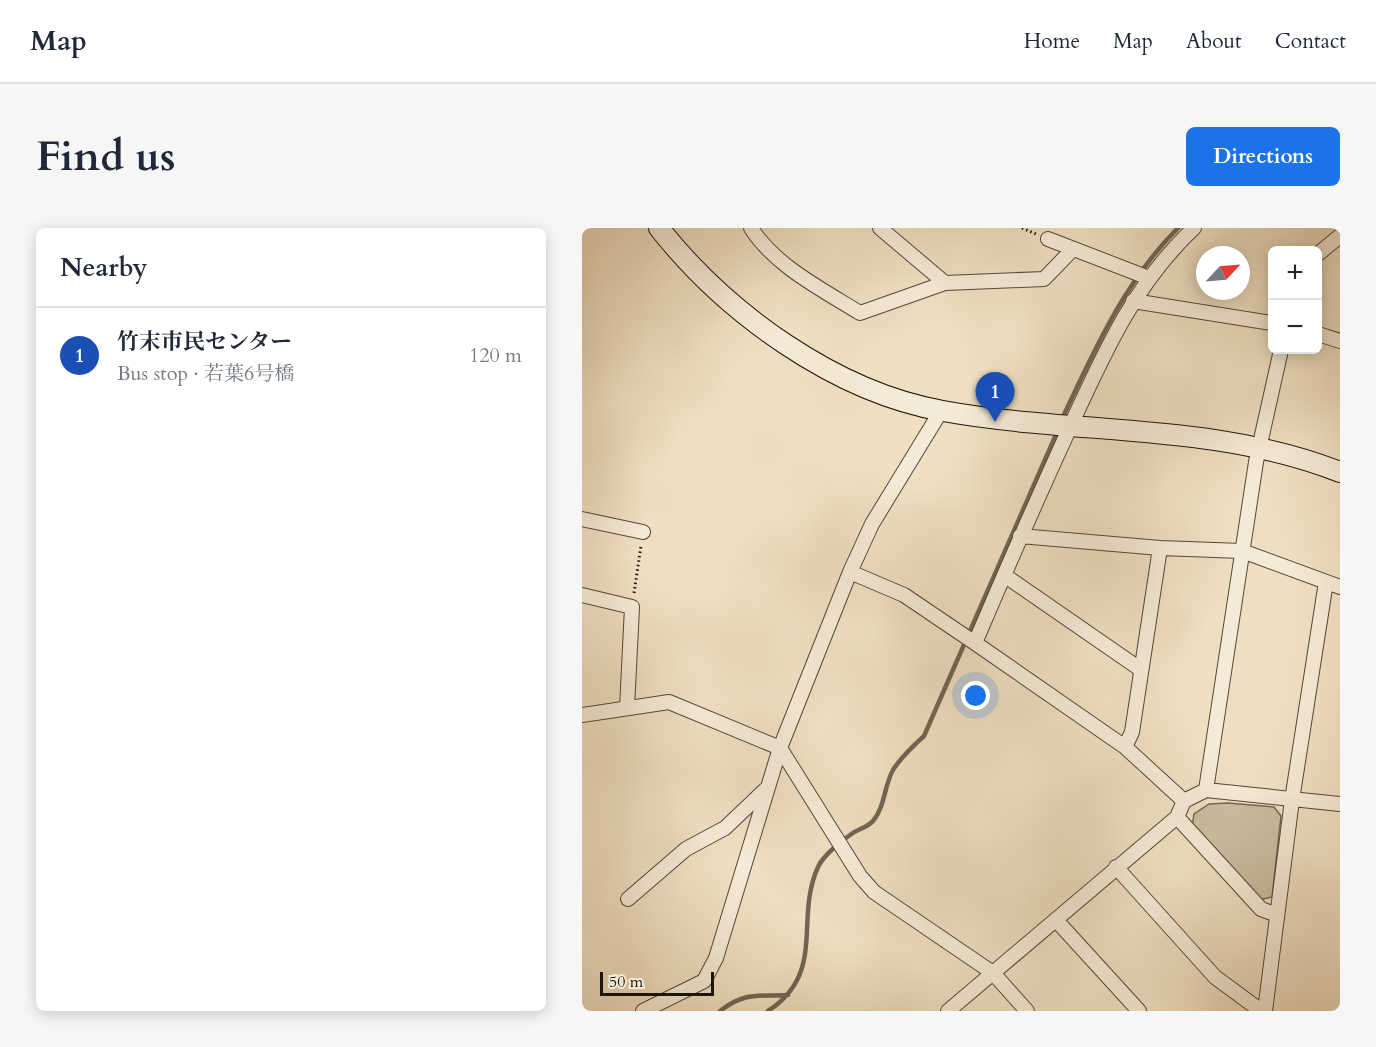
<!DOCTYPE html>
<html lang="en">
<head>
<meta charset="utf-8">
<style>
	:root { --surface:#fff; --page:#f6f6f7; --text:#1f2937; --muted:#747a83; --line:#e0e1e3; --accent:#1a73e8 }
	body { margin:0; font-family:Cardo,"Noto Serif JP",serif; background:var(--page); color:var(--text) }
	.controls { position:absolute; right:18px; top:18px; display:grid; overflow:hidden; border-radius:9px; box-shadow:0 3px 15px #0003 }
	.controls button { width:54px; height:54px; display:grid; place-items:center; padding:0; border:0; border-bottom:2px solid var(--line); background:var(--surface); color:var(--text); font:30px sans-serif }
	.compass { position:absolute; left:614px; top:18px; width:54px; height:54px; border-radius:50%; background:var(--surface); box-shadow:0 3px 15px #0003; rotate:64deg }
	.scale { position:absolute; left:18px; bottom:15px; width:114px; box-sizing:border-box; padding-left:6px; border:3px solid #1e150a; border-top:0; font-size:16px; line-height:21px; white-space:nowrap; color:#1e150a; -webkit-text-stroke:4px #f5ead7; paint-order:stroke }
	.you { position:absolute; left:394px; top:468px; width:21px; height:21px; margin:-15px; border:4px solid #fff; border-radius:50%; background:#1a73e8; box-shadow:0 0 0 9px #1a73e833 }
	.badge { display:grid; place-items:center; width:39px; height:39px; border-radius:50%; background:var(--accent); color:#fff; font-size:20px; font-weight:700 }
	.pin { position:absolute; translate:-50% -50px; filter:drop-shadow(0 2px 3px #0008) }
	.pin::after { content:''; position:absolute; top:32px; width:21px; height:18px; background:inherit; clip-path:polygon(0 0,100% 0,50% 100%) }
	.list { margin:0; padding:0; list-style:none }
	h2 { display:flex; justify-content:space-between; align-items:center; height:78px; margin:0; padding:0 24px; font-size:26px }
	h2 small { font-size:20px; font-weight:400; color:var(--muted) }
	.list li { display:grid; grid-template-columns:39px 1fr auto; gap:18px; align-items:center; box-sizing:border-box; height:96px; padding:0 24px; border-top:2px solid var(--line) }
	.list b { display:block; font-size:22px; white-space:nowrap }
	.list p { margin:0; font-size:20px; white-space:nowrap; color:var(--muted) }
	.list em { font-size:20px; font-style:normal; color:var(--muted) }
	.map { position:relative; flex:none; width:758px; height:783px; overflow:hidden; border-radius:9px }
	header { display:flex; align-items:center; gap:36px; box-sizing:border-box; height:84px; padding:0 30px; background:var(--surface); border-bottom:2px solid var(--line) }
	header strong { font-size:28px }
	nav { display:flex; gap:33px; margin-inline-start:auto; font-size:21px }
	.intro { display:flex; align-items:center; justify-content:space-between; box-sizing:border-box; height:144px; padding:0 36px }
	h1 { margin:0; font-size:42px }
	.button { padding:15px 27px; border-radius:9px; background:var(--accent); color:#fff; font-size:21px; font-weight:700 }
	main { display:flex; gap:36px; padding:0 36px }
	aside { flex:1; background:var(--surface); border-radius:9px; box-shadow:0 3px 15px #0003 }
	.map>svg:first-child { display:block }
</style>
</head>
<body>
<header>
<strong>Map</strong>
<nav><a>Home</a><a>Map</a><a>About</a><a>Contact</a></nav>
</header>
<div class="intro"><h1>Find us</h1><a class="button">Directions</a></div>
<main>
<aside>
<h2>Nearby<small></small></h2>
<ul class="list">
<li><span class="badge" style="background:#1a4fb4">1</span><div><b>竹末市民センター</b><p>Bus stop · 若葉6号橋</p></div><em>120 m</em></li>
</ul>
</aside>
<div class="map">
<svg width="758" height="783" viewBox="0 0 758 783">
	<rect width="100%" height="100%" fill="#efdfc1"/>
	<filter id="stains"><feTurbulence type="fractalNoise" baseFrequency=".00333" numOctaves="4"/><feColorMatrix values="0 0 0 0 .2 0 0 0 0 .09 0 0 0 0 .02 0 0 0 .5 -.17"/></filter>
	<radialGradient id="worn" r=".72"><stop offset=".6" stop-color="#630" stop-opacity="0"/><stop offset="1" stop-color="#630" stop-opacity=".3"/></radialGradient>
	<path fill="#cbbda2" stroke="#746956" stroke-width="1.5" d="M 646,575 L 692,579 L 699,588 L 690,669 L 677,672 L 610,599 L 612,586 L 627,576 Z"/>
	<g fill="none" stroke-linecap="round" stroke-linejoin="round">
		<path stroke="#716553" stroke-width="4.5" d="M 480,191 C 512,123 542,54 596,0
			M 138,783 C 164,763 177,769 206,767
			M 186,783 C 245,744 212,692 236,639 C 241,628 258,614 268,607 C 275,601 285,600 291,593 C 303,579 302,558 311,542 C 319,529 331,518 342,508 L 476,202"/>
		<defs>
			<path id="street" d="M 169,0 C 193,38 241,62 278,85 L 363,55 L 462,51 L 491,21
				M 298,0 L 363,55
				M 466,11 L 567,50
				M 736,26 L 758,8
				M 551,73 L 690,95
				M 736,106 L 758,113
				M 0,291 L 61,304
				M 438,308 L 578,320 L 660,323 L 758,359
				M 268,344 L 322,367 L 393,415 L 543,519 L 602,573
				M 422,347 L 558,441
				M 0,367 L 50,379 L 45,480
				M 393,415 C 424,342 456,269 489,197 C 522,125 553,55 612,0
				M 0,487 L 87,474 L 198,520 L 278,648 L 292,664 L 411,745 L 445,783
				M 543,519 L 550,504 L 578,320
				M 624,562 L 674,234 L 699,122
				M 595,589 L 679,681 L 695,687
				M 534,639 L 633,749 L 679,783
				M 46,671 L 104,621 L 143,600 L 183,562
				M 474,692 L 557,783
				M 61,783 L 122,753 L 134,730 L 198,520 L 268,344 L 290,296 L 359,183
				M 366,783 L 595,589 L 602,573 L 624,562 L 758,576
				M 683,783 L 710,572 L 744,354"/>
			<path id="secondary" d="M 77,0 C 144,85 253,164 361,183 C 493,207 631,194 758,244"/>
		</defs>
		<use href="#street" stroke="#524838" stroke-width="16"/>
		<use href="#secondary" stroke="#1e150a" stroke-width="22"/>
		<path stroke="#1e150a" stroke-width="3" stroke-dasharray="1.5 3" stroke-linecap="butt" d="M 440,0 L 454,6
			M 52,365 L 59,318"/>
		<use href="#street" stroke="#f5ead7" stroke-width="14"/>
		<use href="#secondary" stroke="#f5ead7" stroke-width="20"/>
	</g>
	<rect width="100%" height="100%" filter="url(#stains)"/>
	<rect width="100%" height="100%" fill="url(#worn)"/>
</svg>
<div class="controls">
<button>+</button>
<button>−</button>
</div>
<svg class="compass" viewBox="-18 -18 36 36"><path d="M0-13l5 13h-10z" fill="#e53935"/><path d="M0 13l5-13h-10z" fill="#747a83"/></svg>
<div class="scale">50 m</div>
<div class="you"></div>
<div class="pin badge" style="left:413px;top:194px;background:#1a4fb4">1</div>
</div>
</main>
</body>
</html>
